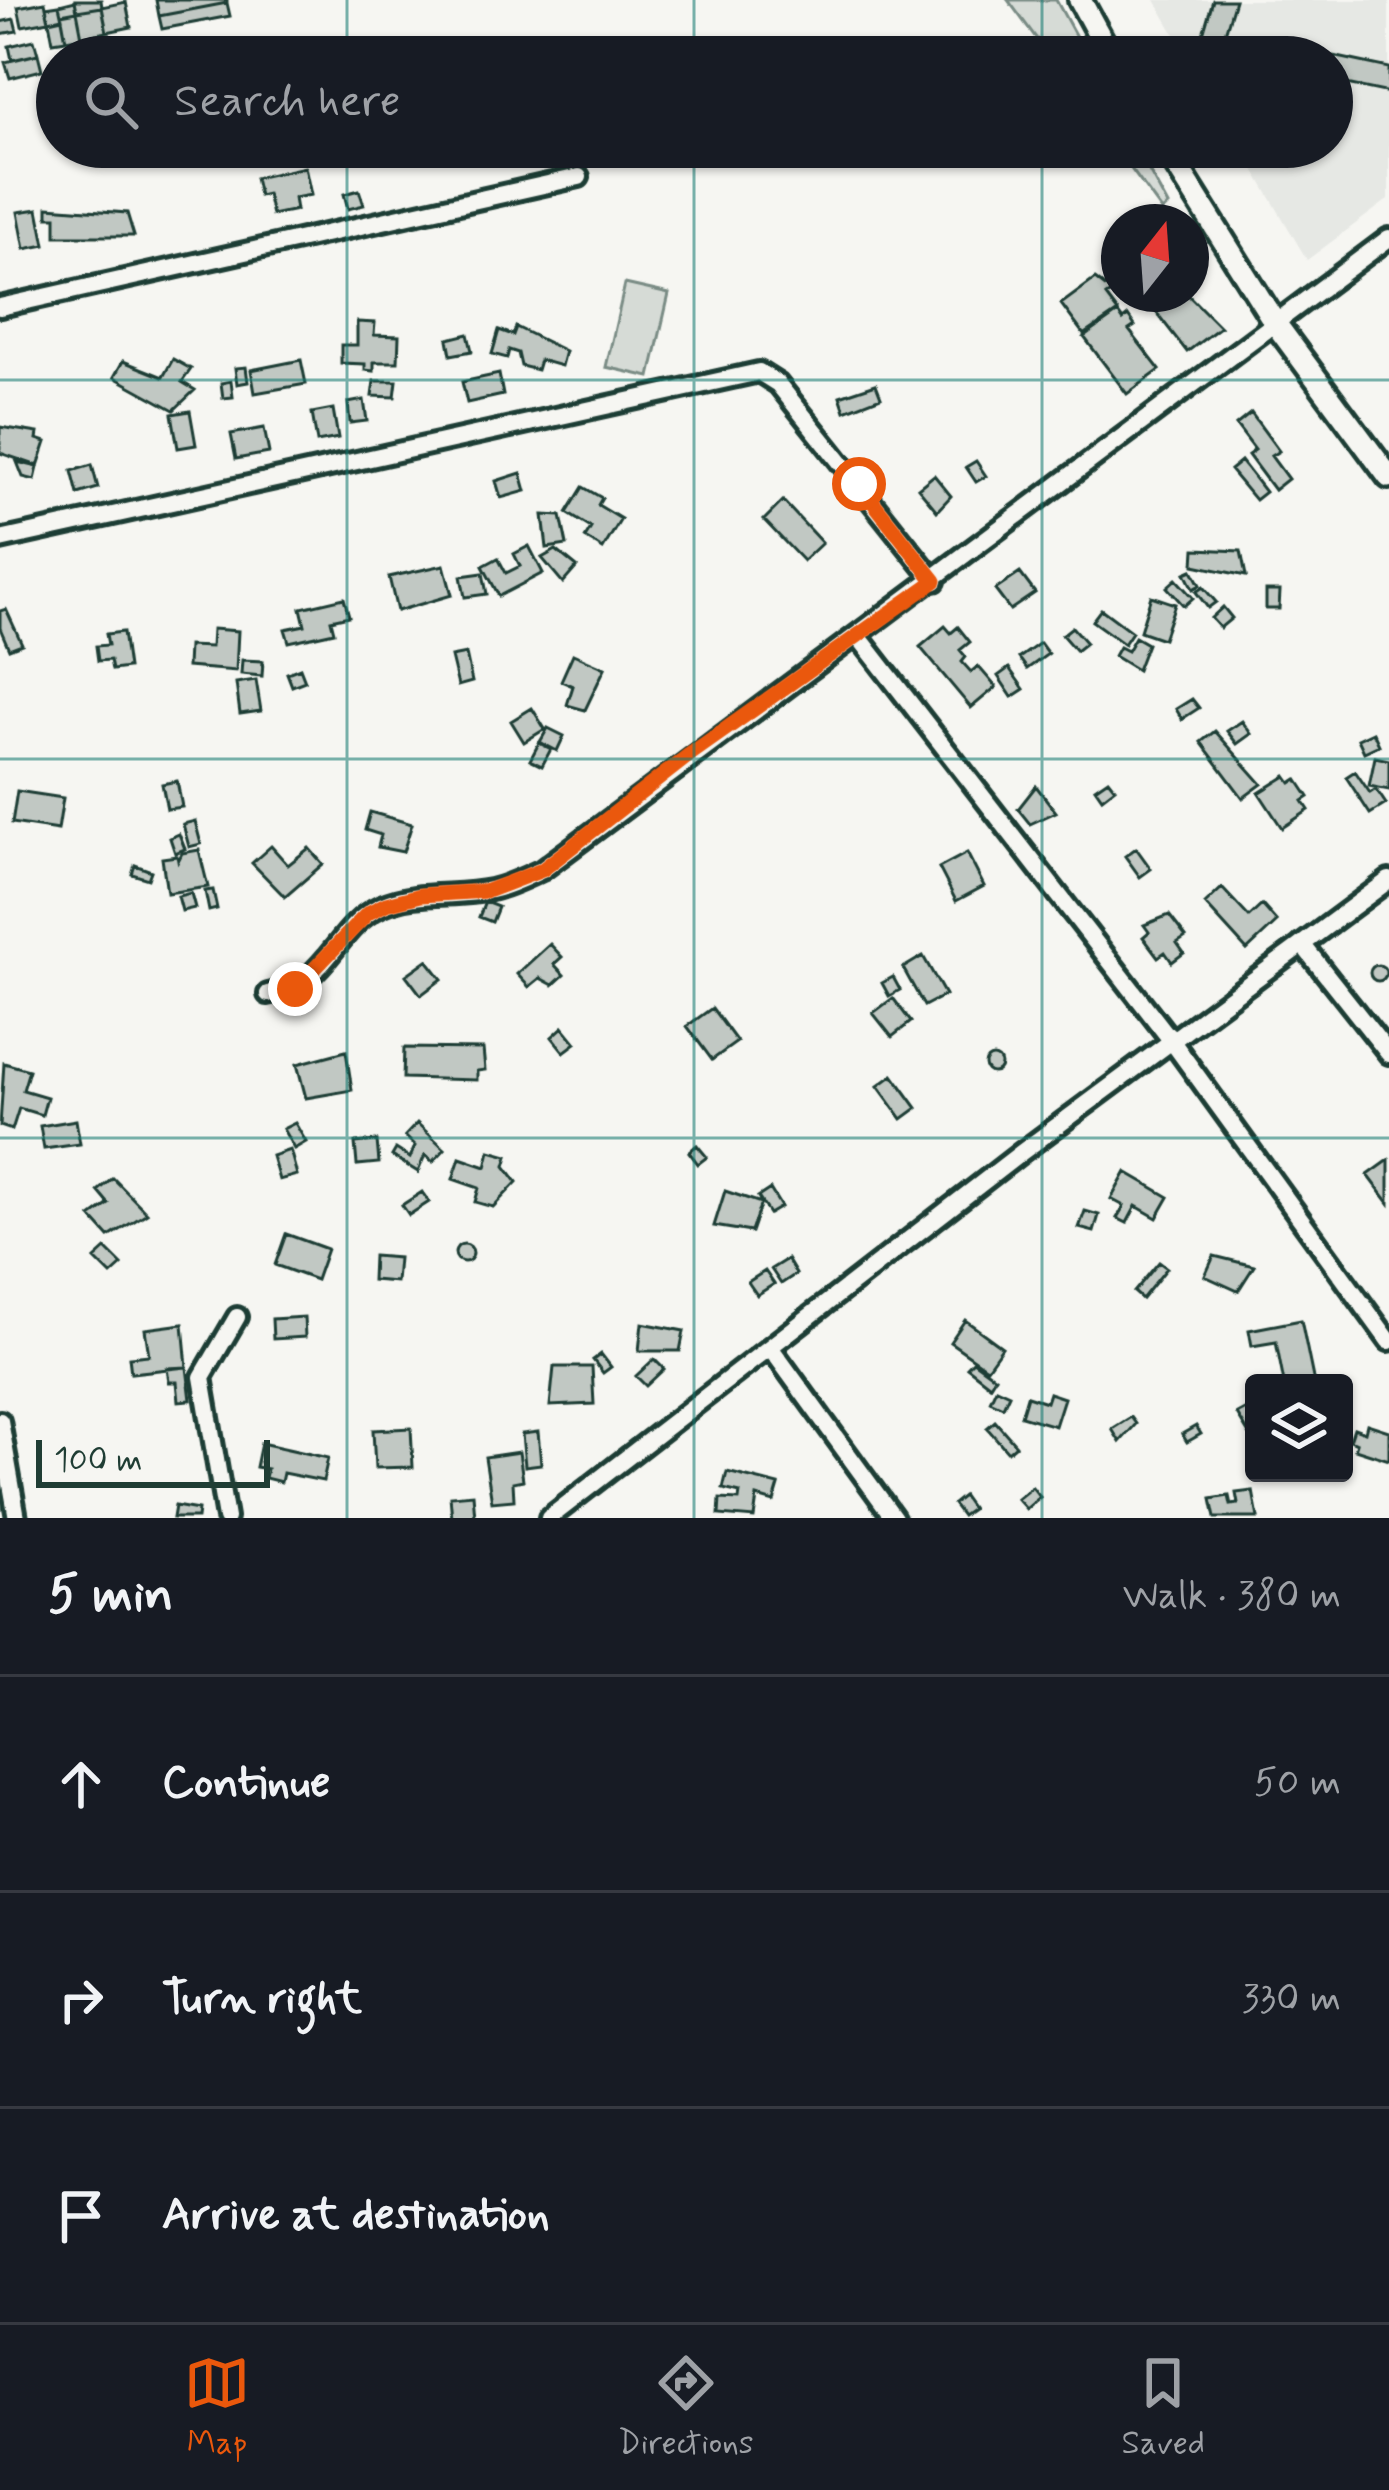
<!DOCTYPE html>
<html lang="en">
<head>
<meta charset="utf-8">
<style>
	:root { --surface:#171b24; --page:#20242c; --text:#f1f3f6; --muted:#9ea1a6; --line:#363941; --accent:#ea580c }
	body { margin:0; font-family:Mynerve,sans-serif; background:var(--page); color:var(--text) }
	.controls { position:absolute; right:36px; bottom:36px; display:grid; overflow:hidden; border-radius:12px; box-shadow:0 3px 9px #0004 }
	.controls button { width:108px; height:108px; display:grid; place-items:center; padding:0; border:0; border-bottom:3px solid var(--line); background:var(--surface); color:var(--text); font:60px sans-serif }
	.compass { position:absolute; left:1101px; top:204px; width:108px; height:108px; border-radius:50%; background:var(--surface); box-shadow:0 3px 9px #0004; rotate:17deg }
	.scale { position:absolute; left:36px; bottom:30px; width:234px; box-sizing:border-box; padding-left:12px; border:6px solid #1f3d34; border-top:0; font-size:33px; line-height:42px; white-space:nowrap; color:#1f3d34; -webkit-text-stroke:9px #f6f6f2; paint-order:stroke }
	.stop { position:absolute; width:36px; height:36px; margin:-27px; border:9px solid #ea580c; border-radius:50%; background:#fff }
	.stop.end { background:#ea580c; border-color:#fff; box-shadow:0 3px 12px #0008 }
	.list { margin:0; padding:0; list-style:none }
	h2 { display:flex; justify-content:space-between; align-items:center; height:156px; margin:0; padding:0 48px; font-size:51px }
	h2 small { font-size:39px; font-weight:400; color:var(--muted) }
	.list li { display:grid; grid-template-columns:78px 1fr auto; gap:36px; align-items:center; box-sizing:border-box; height:216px; padding:0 48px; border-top:3px solid var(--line) }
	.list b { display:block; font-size:45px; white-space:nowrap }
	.list em { font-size:39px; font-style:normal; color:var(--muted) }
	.icon { flex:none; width:66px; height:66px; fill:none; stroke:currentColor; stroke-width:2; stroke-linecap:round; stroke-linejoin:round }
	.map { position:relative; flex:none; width:1389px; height:1518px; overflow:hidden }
	.search { position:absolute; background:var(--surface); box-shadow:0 3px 9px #0004; left:36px; right:36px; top:36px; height:132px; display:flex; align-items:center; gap:30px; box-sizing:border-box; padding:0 42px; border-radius:66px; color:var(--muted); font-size:45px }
	.sheet { height:804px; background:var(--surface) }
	nav { display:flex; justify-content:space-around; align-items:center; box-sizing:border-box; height:168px; border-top:3px solid var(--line); background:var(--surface); font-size:33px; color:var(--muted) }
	nav a { display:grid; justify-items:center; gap:6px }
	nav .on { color:var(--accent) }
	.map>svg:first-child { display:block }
</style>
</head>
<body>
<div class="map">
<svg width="1389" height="1518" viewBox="0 0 1389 1518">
	<rect width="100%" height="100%" fill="#f6f6f2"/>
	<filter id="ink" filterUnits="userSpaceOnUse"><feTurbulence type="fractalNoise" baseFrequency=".00833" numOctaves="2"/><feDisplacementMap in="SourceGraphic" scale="24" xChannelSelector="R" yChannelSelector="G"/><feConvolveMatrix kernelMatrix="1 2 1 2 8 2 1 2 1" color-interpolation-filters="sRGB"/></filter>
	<g filter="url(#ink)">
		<path fill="#e6e8e4" d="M 1155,0 L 1389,0 L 1389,199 L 1307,260 L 1241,147 L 1332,147 L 1332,57 L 1188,57 Z"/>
		<path fill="#d6dbd6" stroke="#7a8c85" stroke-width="3" d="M 1008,0 L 1056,0 L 1087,57 L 1050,57 Z
			M 1115,147 L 1136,147 L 1168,206 L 1162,211 Z
			M 625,284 L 669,294 L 650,377 L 606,367 Z"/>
		<path fill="#c1c8c3" stroke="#1f3d34" stroke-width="3" d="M 75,0 L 101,0 L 102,7 L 77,11 Z
			M 156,0 L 227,0 L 227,3 L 159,16 Z
			M 1213,0 L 1235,0 L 1222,43 L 1202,37 Z
			M 75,1 L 77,11 L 61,14 L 59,5 Z
			M 45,2 L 49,21 L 22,26 L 18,7 Z
			M 126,2 L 131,27 L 107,32 L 102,7 Z
			M 227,3 L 230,16 L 162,29 L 159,16 Z
			M 59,5 L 62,18 L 49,21 L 46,7 Z
			M 102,7 L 107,32 L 82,37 L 77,11 Z
			M 77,11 L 82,37 L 66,40 L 61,14 Z
			M 62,18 L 66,40 L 53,42 L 49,21 Z
			M 14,19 L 17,31 L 0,34 L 0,22 Z
			M 1235,35 L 1389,68 L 1389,93 L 1332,81 L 1332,57 L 1231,57 Z
			M 34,40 L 38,54 L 12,60 L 9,46 Z
			M 38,54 L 42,70 L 10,78 L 5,62 Z
			M 305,167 L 311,195 L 294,198 L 296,210 L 272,215 L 267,194 L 259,196 L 255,178 Z
			M 359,190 L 364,205 L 348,209 L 344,194 Z
			M 48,207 L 127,213 L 134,236 L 56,236 L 56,217 L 48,217 Z
			M 38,209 L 45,245 L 25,249 L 18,212 Z
			M 1095,279 L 1112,292 L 1106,296 L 1118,312 L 1084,335 L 1061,304 Z
			M 1142,294 L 1187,294 L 1220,327 L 1187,352 Z
			M 1118,313 L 1123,320 L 1128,316 L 1135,326 L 1129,330 L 1160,370 L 1127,394 L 1084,337 Z
			M 357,322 L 375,323 L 374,335 L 399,336 L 398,362 L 374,362 L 374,371 L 365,370 L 365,364 L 341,363 L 341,345 L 357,345 Z
			M 516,327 L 565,351 L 561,366 L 540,360 L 537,370 L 521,366 L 518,353 L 509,350 L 507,358 L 492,354 L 499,330 L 513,335 Z
			M 468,334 L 472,351 L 451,355 L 448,339 Z
			M 173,359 L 191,369 L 182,382 L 195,390 L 174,410 L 114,377 L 123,361 L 163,377 Z
			M 301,360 L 306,384 L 255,393 L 251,370 Z
			M 246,367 L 248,382 L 237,384 L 235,368 Z
			M 499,374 L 503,395 L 467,403 L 462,382 Z
			M 231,381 L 233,397 L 223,398 L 221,383 Z
			M 374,381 L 397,381 L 395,397 L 372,396 Z
			M 876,384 L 881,397 L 845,411 L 840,396 Z
			M 364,400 L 367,421 L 350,423 L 348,403 Z
			M 333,409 L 338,438 L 317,442 L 312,413 Z
			M 190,411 L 196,445 L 178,448 L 172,414 Z
			M 1251,413 L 1279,451 L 1271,456 L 1288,479 L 1274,490 L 1248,455 L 1255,450 L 1236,425 Z
			M 0,427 L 38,433 L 37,439 L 46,442 L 38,466 L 0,453 Z
			M 264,428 L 269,453 L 236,459 L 231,434 Z
			M 976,461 L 986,476 L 976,482 L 966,467 Z
			M 1241,461 L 1265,492 L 1255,500 L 1230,470 Z
			M 17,462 L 38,467 L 35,480 L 23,477 Z
			M 92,465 L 98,488 L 78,494 L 72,471 Z
			M 521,473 L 526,491 L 501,498 L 496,481 Z
			M 934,475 L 951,496 L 937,511 L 918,488 Z
			M 583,487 L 602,498 L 598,505 L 621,519 L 603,549 L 585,538 L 591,528 L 567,513 Z
			M 783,501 L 822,543 L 803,561 L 764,520 Z
			M 543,515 L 561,516 L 567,545 L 547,548 Z
			M 529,546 L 543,573 L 499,596 L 483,566 L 498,558 L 506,573 L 520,566 L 514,554 Z
			M 1195,549 L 1241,551 L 1246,576 L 1194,565 Z
			M 556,550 L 577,567 L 563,583 L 542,558 Z
			M 444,565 L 452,595 L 397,611 L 389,577 Z
			M 1192,570 L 1200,585 L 1193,589 L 1185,573 Z
			M 483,573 L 487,594 L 465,597 L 461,576 Z
			M 1020,573 L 1035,593 L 1010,610 L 995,590 Z
			M 1176,579 L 1193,598 L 1184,606 L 1167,587 Z
			M 1203,587 L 1216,602 L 1208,608 L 1196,592 Z
			M 1266,591 L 1280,591 L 1279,609 L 1266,609 Z
			M 1151,596 L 1175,604 L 1163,639 L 1140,631 Z
			M 344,598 L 349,616 L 331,620 L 334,632 L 289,642 L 285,629 L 305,625 L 301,608 Z
			M 1223,607 L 1232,618 L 1220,628 L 1211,618 Z
			M 6,609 L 22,644 L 9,649 L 0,628 L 0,611 Z
			M 1101,609 L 1132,632 L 1124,644 L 1092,621 Z
			M 945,626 L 951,633 L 958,627 L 970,642 L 960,650 L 966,657 L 962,662 L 971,672 L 978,666 L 996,687 L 971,708 L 920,647 Z
			M 1072,627 L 1086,643 L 1076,651 L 1062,635 Z
			M 212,629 L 238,631 L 236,671 L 187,667 L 188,646 L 211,647 Z
			M 123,632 L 128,668 L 112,670 L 110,660 L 98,661 L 96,646 L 108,645 L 106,634 Z
			M 1135,637 L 1147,644 L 1137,670 L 1114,656 L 1119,647 L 1127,651 Z
			M 1040,643 L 1048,654 L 1027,669 L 1019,658 Z
			M 466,654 L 472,682 L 458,686 L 451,657 Z
			M 573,654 L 605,668 L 585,710 L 567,705 L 573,686 L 561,681 Z
			M 242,660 L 263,661 L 262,676 L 241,674 Z
			M 300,668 L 305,681 L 292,686 L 287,673 Z
			M 1009,668 L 1024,689 L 1012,697 L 998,676 Z
			M 256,680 L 261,711 L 240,714 L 236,683 Z
			M 1192,699 L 1199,708 L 1182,719 L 1176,709 Z
			M 532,708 L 545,729 L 524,742 L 511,721 Z
			M 1242,721 L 1251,734 L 1237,744 L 1227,731 Z
			M 548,728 L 564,736 L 557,751 L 540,742 Z
			M 1215,731 L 1262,784 L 1243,798 L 1201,742 Z
			M 1373,732 L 1379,745 L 1364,752 L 1358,739 Z
			M 539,743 L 551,749 L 542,766 L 530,760 Z
			M 1375,757 L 1389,760 L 1389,790 L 1369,786 Z
			M 1355,771 L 1370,793 L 1376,789 L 1386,804 L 1370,814 L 1346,777 Z
			M 1286,776 L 1291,783 L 1297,779 L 1309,797 L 1303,801 L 1309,810 L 1282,828 L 1259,793 Z
			M 1108,779 L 1115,788 L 1102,798 L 1095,788 Z
			M 177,781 L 182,807 L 167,809 L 162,784 Z
			M 1036,786 L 1056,812 L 1030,824 L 1018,809 Z
			M 17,791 L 63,798 L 58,830 L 12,823 Z
			M 370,812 L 412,824 L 403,852 L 378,847 L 381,835 L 365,830 Z
			M 195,821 L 201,844 L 189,847 L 183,824 Z
			M 179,834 L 185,849 L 175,853 L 170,838 Z
			M 271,846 L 288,865 L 309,848 L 323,864 L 285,897 L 252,863 Z
			M 1136,848 L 1151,869 L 1140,877 L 1125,856 Z
			M 199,850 L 208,887 L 167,893 L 162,858 L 177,856 L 178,861 L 182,853 Z
			M 967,853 L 984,886 L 956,901 L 939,868 Z
			M 135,865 L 151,871 L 148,879 L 132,874 Z
			M 1222,888 L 1249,917 L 1262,905 L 1277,922 L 1247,950 L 1205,904 Z
			M 213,890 L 217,909 L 209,911 L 205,891 Z
			M 191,893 L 195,908 L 182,911 L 178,896 Z
			M 485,902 L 498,907 L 492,922 L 479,917 Z
			M 1169,915 L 1186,937 L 1177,943 L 1184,953 L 1172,962 L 1165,952 L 1158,957 L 1143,937 L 1149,932 L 1144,925 Z
			M 550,944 L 562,957 L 554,964 L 564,975 L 553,985 L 540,978 L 529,987 L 517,974 Z
			M 923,956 L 945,995 L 924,1006 L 903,968 Z
			M 427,960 L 442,979 L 421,995 L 406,975 Z
			M1370 973a8 8 0 1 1 16 0a8 8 0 1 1-16 0Z
			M 893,977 L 900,990 L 889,996 L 882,983 Z
			M 893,998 L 911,1022 L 892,1037 L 873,1013 Z
			M 712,1008 L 737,1042 L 712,1060 L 687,1026 Z
			M 563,1027 L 576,1043 L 564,1052 L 552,1037 Z
			M 404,1048 L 483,1049 L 485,1070 L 477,1071 L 477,1080 L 403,1078 Z
			M 346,1051 L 352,1090 L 306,1098 L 297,1064 Z
			M985 1065a8 8 0 1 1 16 0a8 8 0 1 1-16 0Z
			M 4,1063 L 29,1070 L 23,1090 L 47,1097 L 42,1115 L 19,1108 L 12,1130 L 0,1126 Z
			M 893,1075 L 917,1108 L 902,1119 L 878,1086 Z
			M 76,1120 L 80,1144 L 44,1149 L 40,1126 Z
			M 295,1123 L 306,1142 L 294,1149 L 283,1129 Z
			M 417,1123 L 445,1149 L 433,1162 L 425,1155 L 418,1172 L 392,1156 L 396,1149 L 410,1158 L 415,1146 L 405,1136 Z
			M 377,1141 L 379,1163 L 357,1165 L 355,1143 Z
			M 697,1145 L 707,1157 L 698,1164 L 689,1152 Z
			M 290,1150 L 297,1175 L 279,1180 L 272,1156 Z
			M 490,1151 L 508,1156 L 505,1166 L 517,1182 L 493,1207 L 475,1202 L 479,1188 L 453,1179 L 460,1158 L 486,1167 Z
			M 1389,1160 L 1389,1203 L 1368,1175 Z
			M 1126,1172 L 1169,1197 L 1157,1218 L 1136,1206 L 1127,1223 L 1117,1218 L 1124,1206 L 1111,1199 Z
			M 113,1178 L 147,1213 L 109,1237 L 91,1217 L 109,1204 L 98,1191 Z
			M 770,1189 L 781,1207 L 769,1214 L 758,1197 Z
			M 725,1191 L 761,1203 L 751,1232 L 714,1226 Z
			M 422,1192 L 429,1202 L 409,1215 L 402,1205 Z
			M 1085,1211 L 1099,1215 L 1094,1232 L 1079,1228 Z
			M 286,1234 L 327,1249 L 316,1280 L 275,1265 Z
			M455 1253a9 9 0 1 1 18 0a9 9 0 1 1-18 0Z
			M 106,1249 L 122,1265 L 111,1275 L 95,1259 Z
			M 373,1256 L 398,1258 L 396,1282 L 372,1280 Z
			M 1214,1256 L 1254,1266 L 1238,1291 L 1205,1276 Z
			M 787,1259 L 796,1274 L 781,1284 L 771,1269 Z
			M 1159,1262 L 1167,1268 L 1142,1299 L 1134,1292 Z
			M 765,1271 L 774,1284 L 757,1295 L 748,1282 Z
			M 304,1317 L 305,1337 L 273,1339 L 272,1319 Z
			M 965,1320 L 1002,1347 L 987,1368 L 950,1342 Z
			M 1301,1320 L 1314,1383 L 1284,1383 L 1276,1342 L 1252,1346 L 1249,1330 Z
			M 642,1323 L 684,1331 L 680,1351 L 639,1351 Z
			M 183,1324 L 187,1367 L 131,1373 L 129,1357 L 149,1355 L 145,1329 Z
			M 601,1354 L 611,1367 L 603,1373 L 593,1360 Z
			M 654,1359 L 664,1369 L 646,1386 L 636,1376 Z
			M 973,1361 L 995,1377 L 990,1385 L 967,1367 Z
			M 187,1367 L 191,1400 L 179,1401 L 177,1382 L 169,1382 L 167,1368 Z
			M 554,1367 L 592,1367 L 594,1404 L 550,1406 Z
			M 996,1388 L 1009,1394 L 1003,1407 L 990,1401 Z
			M 1049,1393 L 1064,1398 L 1055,1426 L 1021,1416 L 1027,1396 L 1046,1402 Z
			M 1250,1407 L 1254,1431 L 1249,1434 L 1237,1414 Z
			M 1131,1417 L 1136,1424 L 1120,1442 L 1112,1429 Z
			M 995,1421 L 1016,1445 L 1008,1452 L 987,1428 Z
			M 1367,1424 L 1389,1431 L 1389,1460 L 1355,1449 L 1357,1443 L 1350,1440 L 1354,1428 L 1365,1432 Z
			M 1196,1426 L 1201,1434 L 1187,1442 L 1182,1434 Z
			M 411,1428 L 413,1467 L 375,1468 L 373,1430 Z
			M 538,1432 L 541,1464 L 525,1466 L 522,1434 Z
			M 261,1443 L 328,1458 L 323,1481 L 283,1473 L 281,1482 L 265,1478 L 267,1469 L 256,1467 Z
			M 519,1452 L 523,1480 L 513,1482 L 514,1500 L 492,1502 L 485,1457 Z
			M 727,1472 L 779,1485 L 774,1502 L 757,1497 L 754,1518 L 719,1515 L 720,1499 L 739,1500 L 740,1493 L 723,1489 Z
			M 1032,1487 L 1040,1497 L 1026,1509 L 1017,1499 Z
			M 1253,1491 L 1258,1518 L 1215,1518 L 1211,1499 L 1229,1496 L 1231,1505 L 1238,1504 L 1236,1493 Z
			M 473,1494 L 475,1517 L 452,1518 L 450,1496 Z
			M 963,1496 L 972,1509 L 962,1516 L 953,1504 Z
			M 175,1506 L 198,1510 L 197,1518 L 173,1518 Z"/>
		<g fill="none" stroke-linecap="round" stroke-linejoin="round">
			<defs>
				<path id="minor" d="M 0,307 L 579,177
					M 0,540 L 759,372 L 778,384 L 935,581
					M 858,636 L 1171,1040 L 1389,1341
					M 1302,944 L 1389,1054
					M 268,994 C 331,983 332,929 381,906 C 417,890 454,898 491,890 C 509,886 525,878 542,870 L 1389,238
					M 770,1347 L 894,1518
					M 0,1421 L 17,1518
					M 226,1518 L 202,1377 L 237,1317
					M 549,1518 L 1022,1152 L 1389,880"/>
				<path id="major" d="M 1080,0 L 1111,57
					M 1165,147 L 1275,323 L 1389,477"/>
			</defs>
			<use href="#minor" stroke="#1f3d34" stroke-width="26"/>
			<use href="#major" stroke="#1f3d34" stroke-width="30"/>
			<use href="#minor" stroke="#f6f6f2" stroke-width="16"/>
			<use href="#major" stroke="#f6f6f2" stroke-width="21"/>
		</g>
	</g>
	<g fill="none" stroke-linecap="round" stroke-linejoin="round" filter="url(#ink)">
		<path stroke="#ea580c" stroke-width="15" d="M 295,989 L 368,913 L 386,904 L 421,895 L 487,891 L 542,870 L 689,755 L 935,581 L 859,484"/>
	</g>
	<path fill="none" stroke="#0f766e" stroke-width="3" stroke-opacity="0.55" d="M 347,0 L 347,57M 694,0 L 694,57M 1042,0 L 1042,57M 347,147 L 347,1518M 694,147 L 694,1518M 1042,147 L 1042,1518M 0,380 L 1389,380M 0,759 L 1389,759M 0,1138 L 1389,1138"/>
</svg>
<div class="controls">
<button><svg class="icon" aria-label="layers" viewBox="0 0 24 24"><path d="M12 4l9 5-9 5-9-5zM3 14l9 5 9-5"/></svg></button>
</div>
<svg class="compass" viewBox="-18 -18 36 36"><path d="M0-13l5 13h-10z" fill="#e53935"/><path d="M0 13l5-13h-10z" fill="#9ea1a6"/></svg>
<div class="scale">100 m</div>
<div class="stop" style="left:859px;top:484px"></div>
<div class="stop end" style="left:295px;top:989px"></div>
<div class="search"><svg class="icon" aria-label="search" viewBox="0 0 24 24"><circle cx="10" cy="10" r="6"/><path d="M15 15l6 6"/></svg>Search here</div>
</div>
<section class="sheet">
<h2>5 min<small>Walk · 380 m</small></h2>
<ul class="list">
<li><svg class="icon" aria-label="ahead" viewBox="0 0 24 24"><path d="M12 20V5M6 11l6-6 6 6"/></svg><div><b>Continue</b></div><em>50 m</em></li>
<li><svg class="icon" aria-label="right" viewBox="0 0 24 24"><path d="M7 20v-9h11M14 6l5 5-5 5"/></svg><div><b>Turn right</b></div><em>330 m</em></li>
<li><svg class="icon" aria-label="arrive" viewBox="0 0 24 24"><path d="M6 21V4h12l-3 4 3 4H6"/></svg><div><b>Arrive at destination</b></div></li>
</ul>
</section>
<nav>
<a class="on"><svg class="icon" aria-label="map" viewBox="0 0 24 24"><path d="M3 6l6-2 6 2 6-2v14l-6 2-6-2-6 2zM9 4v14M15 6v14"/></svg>Map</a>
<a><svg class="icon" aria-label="directions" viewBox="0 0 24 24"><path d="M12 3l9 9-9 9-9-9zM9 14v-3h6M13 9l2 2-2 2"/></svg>Directions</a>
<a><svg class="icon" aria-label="saved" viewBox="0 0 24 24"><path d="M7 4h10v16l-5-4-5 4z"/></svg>Saved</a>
</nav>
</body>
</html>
